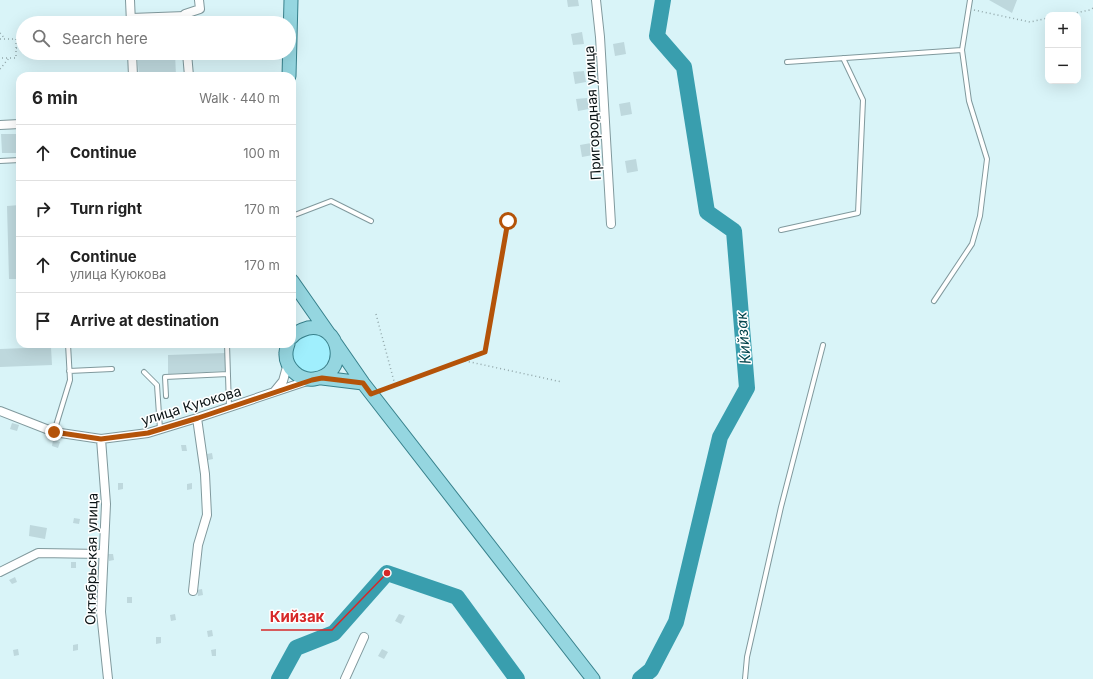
<!DOCTYPE html>
<html lang="en">
<head>
<meta charset="utf-8">
<style>
	:root { --surface:#fff; --page:#f2f2f2; --text:#222; --muted:#767676; --line:#e0e0e0 }
	body { margin:0; font-family:Inter,sans-serif; background:var(--page); color:var(--text) }
	.controls { position:absolute; right:12px; top:12px; display:grid; overflow:hidden; border-radius:8px; box-shadow:0 4px 16px #0002 }
	.controls button { width:36px; height:36px; display:grid; place-items:center; padding:0; border:0; border-bottom:1px solid var(--line); background:var(--surface); color:var(--text); font:20px sans-serif }
	.stop { position:absolute; width:12px; height:12px; margin:-9px; border:3px solid #b45309; border-radius:50%; background:#fff }
	.stop.end { background:#b45309; border-color:#fff; box-shadow:0 1px 4px #0008 }
	.list { margin:0; padding:0; list-style:none }
	h2 { display:flex; justify-content:space-between; align-items:center; height:52px; margin:0; padding:0 16px; font-size:17px }
	h2 small { font-size:13px; font-weight:400; color:var(--muted) }
	.list li { display:grid; grid-template-columns:26px 1fr auto; gap:12px; align-items:center; box-sizing:border-box; height:56px; padding:0 16px; border-top:1px solid var(--line) }
	.list b { display:block; font-size:15px; white-space:nowrap }
	.list p { margin:0; font-size:13px; white-space:nowrap; color:var(--muted) }
	.list em { font-size:13px; font-style:normal; color:var(--muted) }
	.icon { flex:none; width:22px; height:22px; fill:none; stroke:currentColor; stroke-width:2; stroke-linecap:round; stroke-linejoin:round }
	.map { position:relative; flex:none; width:1093px; height:679px; overflow:hidden }
	.search { position:absolute; background:var(--surface); box-shadow:0 4px 16px #0002; left:16px; top:16px; width:280px; height:44px; display:flex; align-items:center; gap:10px; box-sizing:border-box; padding:0 14px; border-radius:22px; color:var(--muted); font-size:15px }
	.panel { position:absolute; background:var(--surface); box-shadow:0 4px 16px #0002; left:16px; top:72px; width:280px; height:276px; border-radius:12px }
	.map>svg:first-child { display:block }
</style>
</head>
<body>
<div class="map">
<svg width="1093" height="679" viewBox="0 0 1093 679">
	<rect width="100%" height="100%" fill="#d9f4f8"/>
	<path fill="#a0effd" d="M292 353a19 19 0 1 1 38 0a19 19 0 1 1-38 0Z"/>
	<g fill="none" stroke-linecap="round" stroke-linejoin="round">
		<path stroke="#399eae" stroke-width="16" d="M 279,679 L 296,648 L 334,633 L 387,573 L 457,597 L 517,679
			M 640,679 L 651,670 L 676,622 L 720,437 L 747,388 L 734,231 L 707,212 L 684,67 L 657,36 L 663,0"/>
	</g>
	<path fill="#bed8dd" d="M 567,0 L 578,0 L 579,6 L 568,7 Z
		M 989,0 L 1017,0 L 1012,13 Z
		M 582,32 L 584,44 L 573,45 L 571,34 Z
		M 624,42 L 626,54 L 615,56 L 613,44 Z
		M 137,53 L 175,53 L 176,76 L 139,76 Z
		M 584,71 L 586,82 L 575,84 L 573,72 Z
		M 587,98 L 589,109 L 578,111 L 576,99 Z
		M 630,102 L 632,114 L 621,116 L 619,104 Z
		M 1,134 L 20,134 L 20,153 L 2,153 Z
		M 591,143 L 593,155 L 582,157 L 580,145 Z
		M 636,159 L 638,171 L 627,173 L 625,161 Z
		M 20,205 L 20,279 L 9,279 L 7,206 Z
		M 51,347 L 52,365 L 0,367 L 0,349 Z
		M 225,353 L 226,371 L 168,374 L 168,355 Z
		M 12,423 L 19,425 L 17,431 L 10,429 Z
		M 53,440 L 60,442 L 58,448 L 52,446 Z
		M 181,445 L 186,445 L 187,451 L 182,451 Z
		M 212,453 L 213,459 L 208,460 L 207,454 Z
		M 118,483 L 123,483 L 123,489 L 118,490 Z
		M 192,483 L 192,489 L 187,490 L 187,484 Z
		M 74,518 L 80,519 L 79,524 L 73,523 Z
		M 30,525 L 47,528 L 45,539 L 29,536 Z
		M 108,554 L 113,554 L 114,560 L 109,561 Z
		M 71,562 L 76,562 L 76,568 L 71,568 Z
		M 15,577 L 17,582 L 12,584 L 9,580 Z
		M 202,589 L 203,595 L 198,596 L 197,590 Z
		M 127,597 L 132,597 L 132,603 L 127,603 Z
		M 175,614 L 176,620 L 171,621 L 170,615 Z
		M 399,614 L 405,616 L 401,624 L 395,621 Z
		M 212,630 L 213,636 L 208,637 L 207,631 Z
		M 156,637 L 161,637 L 161,643 L 156,644 Z
		M 78,644 L 78,650 L 73,651 L 73,645 Z
		M 18,649 L 19,655 L 14,656 L 13,650 Z
		M 216,649 L 216,656 L 212,656 L 211,650 Z
		M 382,649 L 388,652 L 384,659 L 378,656 Z"/>
	<g fill="none" stroke-linecap="round" stroke-linejoin="round">
		<defs>
			<path id="lane" d="M 131,16 L 185,14
				M 787,62 L 962,50 L 970,0
				M 0,161 L 20,160
				M 292,216 L 331,201 L 371,221
				M 781,230 L 858,213 L 863,100 L 843,58
				M 934,301 L 972,244 L 980,216 L 987,159 L 969,101 L 962,50
				M 227,344 L 229,407
				M 69,371 L 112,369
				M 144,372 L 157,385 L 160,429
				M 166,396 L 165,377 L 228,374
				M 54,432 L 70,380 L 68,344
				M 745,679 L 747,657 L 781,507 L 823,345"/>
			<path id="street" d="M 130,0 L 131,23
				M 596,0 L 600,37 L 611,224
				M 186,23 L 185,14 L 200,9 L 199,0
				M 132,53 L 133,76
				M 187,53 L 189,76
				M 0,125 L 20,124
				M 274,392 L 283,381 L 288,363
				M 0,411 L 54,432 L 101,439 L 148,433 L 197,418 L 310,380
				M 101,439 L 106,504 L 101,612 L 108,679
				M 0,572 L 38,553 L 103,554
				M 193,591 L 198,545 L 207,515 L 205,474 L 197,418
				M 345,679 L 364,637"/>
			<path id="primary" d="M 289,76 L 291,0
				M 292,281 L 329,334
				M 288,344 C 287,347 286,350 286,353 C 285,367 299,381 314,379 C 350,374 341,322 308,328 C 301,330 296,332 292,337
				M 336,344 L 363,383 L 593,679
				M 322,378 L 363,383"/>
		</defs>
		<use href="#lane" stroke="#80999d" stroke-width="6"/>
		<use href="#street" stroke="#80999d" stroke-width="10"/>
		<use href="#primary" stroke="#37818c" stroke-width="15"/>
		<path stroke="#91a6a9" stroke-width="1.5" stroke-dasharray="1 3" stroke-linecap="butt" d="M 974,10 L 1030,22 L 1048,18
			M 1065,15 L 1090,10 L 1093,8
			M 0,33 L 5,39
			M 0,39 L 16,39 L 16,58 L 0,58
			M 16,48 L 23,48
			M 0,69 L 9,58
			M 376,314 L 395,385
			M 461,360 L 562,382
			M 382,389 L 485,351 L 508,221"/>
		<use href="#lane" stroke="#fff" stroke-width="4"/>
		<use href="#street" stroke="#fff" stroke-width="8"/>
		<use href="#primary" stroke="#95d6e0" stroke-width="13"/>
	</g>
	<g fill="none" stroke-linecap="round" stroke-linejoin="round">
		<path stroke="#b45309" stroke-width="5" d="M 54,432 L 101,439 L 148,433 L 198,418 L 312,380 L 322,378 L 363,383 L 371,394 L 485,352 L 508,221"/>
	</g>
	<g text-anchor="middle" dominant-baseline="central" stroke-width="3" stroke-linejoin="round" paint-order="stroke">
		<g font-size="14" fill="#0b1416" stroke="#fff">
			<text transform="translate(592 113) rotate(-93)">Пригородная улица</text>
			<text transform="translate(191 405) rotate(-17)">улица Куюкова</text>
			<text transform="translate(91 559) rotate(-89)">Октябрьская улица</text>
		</g>
		<g font-size="15" font-style="italic" fill="#04444c" stroke="#fff">
			<text transform="translate(743 338) rotate(-95)">Кийзак</text>
		</g>
	</g>
	<path fill="none" stroke="#d62828" stroke-width="1.5" d="M387 573L332 630H261"/>
	<circle fill="#d62828" stroke="#fff" stroke-width="1.5" cx="387" cy="573" r="4"/>
	<g font-size="15" text-anchor="middle" font-weight="bold" fill="#d62828" stroke="#fff" stroke-width="3" stroke-linejoin="round" paint-order="stroke">
		<text x="297" y="622">Кийзак</text>
	</g>
</svg>
<div class="controls">
<button>+</button>
<button>−</button>
</div>
<div class="stop" style="left:508px;top:221px"></div>
<div class="stop end" style="left:54px;top:432px"></div>
<div class="search"><svg class="icon" aria-label="search" viewBox="0 0 24 24"><circle cx="10" cy="10" r="6"/><path d="M15 15l6 6"/></svg>Search here</div>
<section class="panel">
<h2>6 min<small>Walk · 440 m</small></h2>
<ul class="list">
<li><svg class="icon" aria-label="ahead" viewBox="0 0 24 24"><path d="M12 20V5M6 11l6-6 6 6"/></svg><div><b>Continue</b></div><em>100 m</em></li>
<li><svg class="icon" aria-label="right" viewBox="0 0 24 24"><path d="M7 20v-9h11M14 6l5 5-5 5"/></svg><div><b>Turn right</b></div><em>170 m</em></li>
<li><svg class="icon" aria-label="ahead" viewBox="0 0 24 24"><path d="M12 20V5M6 11l6-6 6 6"/></svg><div><b>Continue</b><p>улица Куюкова</p></div><em>170 m</em></li>
<li><svg class="icon" aria-label="arrive" viewBox="0 0 24 24"><path d="M6 21V4h12l-3 4 3 4H6"/></svg><div><b>Arrive at destination</b></div></li>
</ul>
</section>
</div>
</body>
</html>
